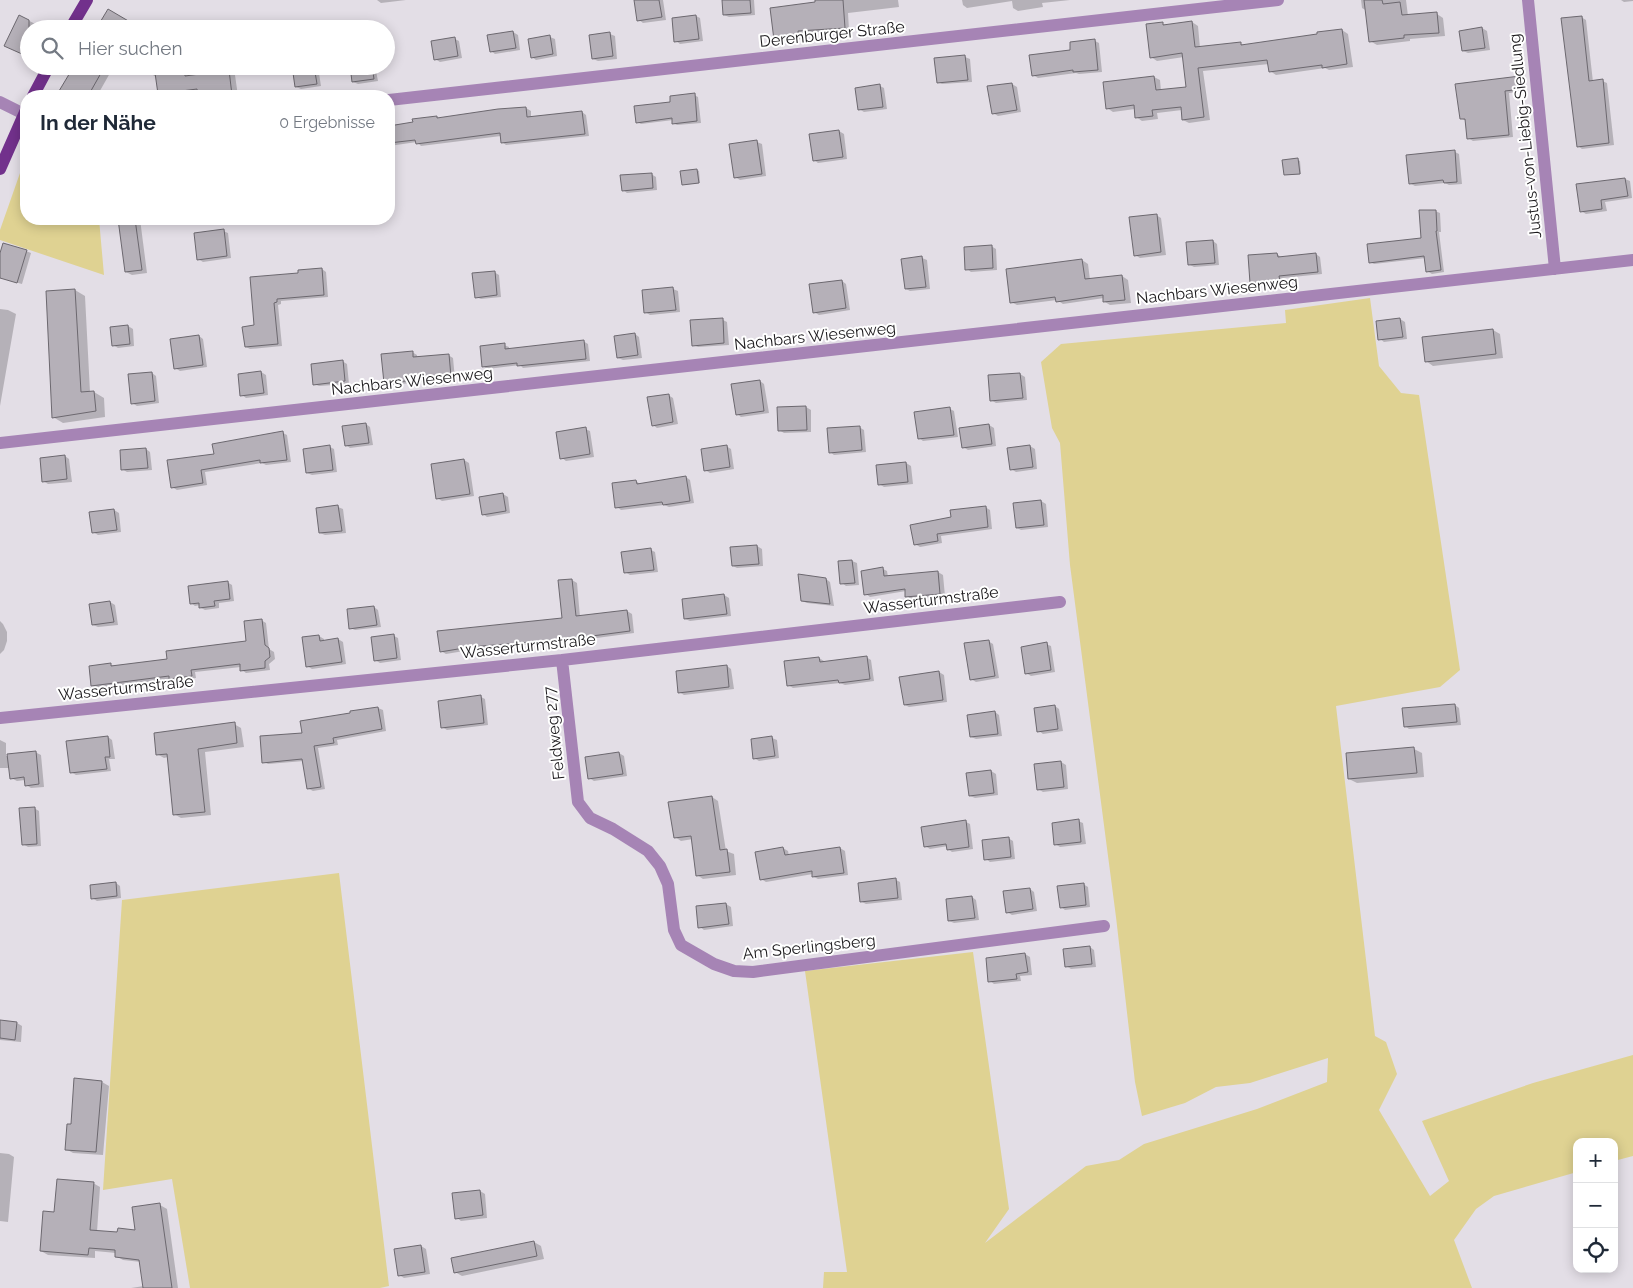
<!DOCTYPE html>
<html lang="de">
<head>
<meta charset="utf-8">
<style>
	:root { --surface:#fff; --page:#f6f6f7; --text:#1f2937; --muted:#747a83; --line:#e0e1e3 }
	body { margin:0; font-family:Raleway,sans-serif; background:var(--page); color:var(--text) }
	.controls { position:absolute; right:15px; bottom:15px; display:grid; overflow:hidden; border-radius:10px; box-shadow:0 2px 12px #0003 }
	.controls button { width:45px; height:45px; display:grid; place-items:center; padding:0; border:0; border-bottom:1px solid var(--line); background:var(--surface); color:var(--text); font:25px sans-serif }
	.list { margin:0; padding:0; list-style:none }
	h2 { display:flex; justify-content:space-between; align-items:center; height:65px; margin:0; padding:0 20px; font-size:21px }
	h2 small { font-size:16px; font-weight:400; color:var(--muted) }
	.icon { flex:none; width:28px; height:28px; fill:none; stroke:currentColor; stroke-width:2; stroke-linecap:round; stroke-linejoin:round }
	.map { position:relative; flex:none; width:1633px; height:1288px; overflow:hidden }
	.search { position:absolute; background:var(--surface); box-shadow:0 2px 12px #0003; left:20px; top:20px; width:375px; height:55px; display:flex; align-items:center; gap:12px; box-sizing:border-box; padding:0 18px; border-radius:28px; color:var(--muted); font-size:19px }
	.panel { position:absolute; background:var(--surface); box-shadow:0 2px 12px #0003; left:20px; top:90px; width:375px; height:135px; border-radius:20px }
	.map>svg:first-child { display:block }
</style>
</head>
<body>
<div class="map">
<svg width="1633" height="1288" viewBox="0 0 1633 1288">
	<rect width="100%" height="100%" fill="#e3dee6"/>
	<path fill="#dfd292" d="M 26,156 L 26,219 L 99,219 L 104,275 L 0,240 L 0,230 Z
		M 1370,298 L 1379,366 L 1401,393 L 1419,395 L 1460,670 L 1440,687 L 1336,706 L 1375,1036 L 1386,1042 L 1397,1074 L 1379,1110 L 1430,1196 L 1449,1181 L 1422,1121 L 1533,1083 L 1633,1055 L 1633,1156 L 1614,1161 L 1614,1142 L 1577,1142 L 1577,1172 L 1494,1196 L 1476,1209 L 1454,1240 L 1472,1288 L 823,1288 L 824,1272 L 847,1272 L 805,971 L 973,952 L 1009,1209 L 985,1243 L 1086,1166 L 1119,1160 L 1144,1144 L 1257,1109 L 1327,1082 L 1328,1058 L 1250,1083 L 1216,1087 L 1185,1103 L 1142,1116 L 1135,1082 L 1116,917 L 1070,565 L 1060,443 L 1052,428 L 1041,362 L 1061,344 L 1286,323 L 1285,310 Z
		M 339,873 L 389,1286 L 380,1288 L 190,1288 L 172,1179 L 103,1190 L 122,900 Z"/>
	<path fill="#0003" d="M 377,0 L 406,0 L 381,3 Z
		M 642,0 L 663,0 L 666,20 L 643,23 L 639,20 Z
		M 723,0 L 754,0 L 755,15 L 729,17 L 724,15 Z
		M 816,0 L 898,0 L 899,7 L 848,13 L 849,30 L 802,33 L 803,39 L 780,42 L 775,39 L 816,4 Z
		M 962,0 L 1070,0 L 1042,3 L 1043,7 L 1018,11 L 1013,8 L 1012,1 L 967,8 L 963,5 Z
		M 1361,0 L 1406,0 L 1408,16 L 1437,14 L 1443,18 L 1445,36 L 1410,39 L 1410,41 L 1377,45 L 1370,41 L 1367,11 L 1362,8 Z
		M 1621,0 L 1633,0 L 1633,1 L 1624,2 Z
		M 20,16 L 41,27 L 40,29 L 29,29 L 29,53 L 27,56 L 10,48 Z
		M 696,16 L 700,18 L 703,41 L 680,44 L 676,41 Z
		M 1581,17 L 1586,20 L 1593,82 L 1602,81 L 1607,83 L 1614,145 L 1582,149 L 1578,146 Z
		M 1192,22 L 1198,26 L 1200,48 L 1240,43 L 1244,46 L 1342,30 L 1348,34 L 1353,67 L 1329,70 L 1325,68 L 1276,75 L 1270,71 L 1269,64 L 1203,71 L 1210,120 L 1189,123 L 1183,120 L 1182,110 L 1157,113 L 1158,119 L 1142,121 L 1136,117 L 1135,109 L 1113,112 L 1107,108 L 1154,77 L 1160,80 L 1161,91 L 1188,88 L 1184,57 L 1157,61 L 1151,57 L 1163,24 L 1167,26 Z
		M 1482,28 L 1487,31 L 1490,50 L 1468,53 L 1463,51 L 1461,32 Z
		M 513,32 L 518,35 L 520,50 L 495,54 L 491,51 Z
		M 610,34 L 615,36 L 617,59 L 598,61 L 593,59 Z
		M 550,37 L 555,39 L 557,56 L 536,60 L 532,57 Z
		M 455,39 L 459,41 L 462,58 L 440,62 L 435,59 Z
		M 1095,41 L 1099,43 L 1102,72 L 1079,74 L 1076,73 L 1038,78 L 1033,75 L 1072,51 Z
		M 965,57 L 970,59 L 972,82 L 942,84 L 938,82 Z
		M 75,66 L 114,66 L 97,96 L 86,90 L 83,96 L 58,96 Z
		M 149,66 L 189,66 L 190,76 L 229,72 L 235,75 L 238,96 L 199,96 L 199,93 L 164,96 L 159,94 L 156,77 L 150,73 Z
		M 298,66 L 318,67 L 321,86 L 301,89 L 296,87 Z
		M 351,66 L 375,66 L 378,81 L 358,84 L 353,82 Z
		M 1520,77 L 1524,79 L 1526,91 L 1509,93 L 1513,137 L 1473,141 L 1468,138 L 1466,121 L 1461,118 Z
		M 1012,84 L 1017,87 L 1021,112 L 998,116 L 993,113 Z
		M 880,86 L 884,88 L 887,109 L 864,112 L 859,109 Z
		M 694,95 L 698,97 L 701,123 L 677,125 L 673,123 L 673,120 L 641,124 L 637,122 L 671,103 Z
		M 526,108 L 531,111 L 531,118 L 582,112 L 586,115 L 589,136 L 506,145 L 502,142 L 501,136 L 421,146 L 417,142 L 389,146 L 389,127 L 414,123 L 437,117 L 440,119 Z
		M 839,131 L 844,134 L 847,159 L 818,163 L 814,160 Z
		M 757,142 L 762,144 L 766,176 L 740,180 L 735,177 Z
		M 1455,152 L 1459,154 L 1462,184 L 1449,185 L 1445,183 L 1415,186 L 1411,184 Z
		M 1298,160 L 1300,161 L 1301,174 L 1285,175 Z
		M 697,170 L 699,171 L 700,183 L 683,184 Z
		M 651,174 L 656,177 L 657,190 L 627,193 L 623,190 Z
		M 1625,179 L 1630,181 L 1632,198 L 1605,202 L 1607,211 L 1586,214 L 1581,211 L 1578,185 Z
		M 1435,211 L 1440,213 L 1441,232 L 1439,232 L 1444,272 L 1432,274 L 1427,271 L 1426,258 L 1374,264 L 1370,262 L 1422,239 Z
		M 1156,215 L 1161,218 L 1166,255 L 1140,258 L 1135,255 Z
		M 119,219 L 140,219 L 147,273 L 132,275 L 126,272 Z
		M 223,231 L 228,233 L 231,258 L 203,262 L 198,259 Z
		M 1213,241 L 1217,244 L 1219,265 L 1194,267 L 1190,265 Z
		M 991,246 L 996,249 L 997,270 L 971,272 L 967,269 Z
		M 26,251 L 31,253 L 22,284 L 0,278 L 0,258 Z
		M 1277,254 L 1282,258 L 1316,254 L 1320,257 L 1322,274 L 1283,278 L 1284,283 L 1256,285 L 1252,282 Z
		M 922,258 L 927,260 L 930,289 L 910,291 L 906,289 Z
		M 1082,260 L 1088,264 L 1090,280 L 1122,276 L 1128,280 L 1131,303 L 1110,305 L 1105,302 L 1104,298 L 1063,304 L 1057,300 L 1017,305 L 1011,302 Z
		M 322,269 L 326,272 L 328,297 L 281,301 L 281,304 L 278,305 L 282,346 L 250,349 L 246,347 L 256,327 L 251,278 L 299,274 Z
		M 494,272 L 499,275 L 501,297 L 481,299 L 476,297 Z
		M 842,281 L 846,284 L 850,310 L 819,315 L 814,312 Z
		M 673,289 L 678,291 L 680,312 L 650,315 L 645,312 Z
		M 75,290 L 85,296 L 90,392 L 94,392 L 104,398 L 105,417 L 63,423 L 53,417 Z
		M 0,309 L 8,310 L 16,314 L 0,406 Z
		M 1400,319 L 1405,322 L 1407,339 L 1384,342 L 1380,339 L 1377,322 Z
		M 723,320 L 727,322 L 729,345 L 698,347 L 693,345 Z
		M 128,326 L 133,329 L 134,346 L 118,348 L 113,345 Z
		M 1493,330 L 1500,334 L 1503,358 L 1433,366 L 1426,361 Z
		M 635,334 L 639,337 L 642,358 L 623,360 L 618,358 Z
		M 199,336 L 203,339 L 207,367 L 180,371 L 175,368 Z
		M 583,341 L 588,344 L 590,361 L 523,368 L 520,365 L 487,369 L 483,366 L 504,345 L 509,347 L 509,349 Z
		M 412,352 L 417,355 L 417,358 L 448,355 L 453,358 L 455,379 L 390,385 L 385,382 Z
		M 342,361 L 347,364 L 349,384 L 319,386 L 314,384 Z
		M 261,372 L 266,375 L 268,395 L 246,398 L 242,395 Z
		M 152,373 L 156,376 L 159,403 L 137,406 L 132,403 Z
		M 1020,374 L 1025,377 L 1027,400 L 996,403 L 991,400 L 989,377 Z
		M 760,381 L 764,384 L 769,413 L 741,417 L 737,414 Z
		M 668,395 L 673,398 L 678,424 L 657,428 L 653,425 Z
		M 806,407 L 811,410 L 811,432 L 784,433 L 779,430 L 779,408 Z
		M 950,409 L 954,411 L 958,437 L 923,441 L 919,438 Z
		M 366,424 L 370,427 L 373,445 L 350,448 L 346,445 Z
		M 989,425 L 994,428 L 996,446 L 968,450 L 963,447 Z
		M 859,427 L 864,430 L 866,452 L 834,455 L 830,452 Z
		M 585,429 L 590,431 L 594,457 L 566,461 L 562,458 Z
		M 283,433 L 287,435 L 291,462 L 266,465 L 262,463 L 205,472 L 207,485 L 177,490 L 172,487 L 216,455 Z
		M 726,446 L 731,449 L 734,469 L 710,473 L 705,470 Z
		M 1030,446 L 1035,449 L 1037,469 L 1016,472 L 1011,469 Z
		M 330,447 L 334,449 L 337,472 L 312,475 L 307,473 Z
		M 146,449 L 150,452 L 152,470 L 127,472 L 122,469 Z
		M 65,456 L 69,459 L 72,482 L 48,484 L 43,481 Z
		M 464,460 L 469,463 L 474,496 L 442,501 L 437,498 Z
		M 906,463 L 911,466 L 913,484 L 884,487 L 879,484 L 878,466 Z
		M 686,477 L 690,480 L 694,503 L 669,507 L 664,505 L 621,510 L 617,507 L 636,481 L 640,484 Z
		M 503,494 L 508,497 L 510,513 L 487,517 L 483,514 Z
		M 1041,501 L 1046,504 L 1048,527 L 1021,530 L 1017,528 Z
		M 338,507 L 343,509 L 346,533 L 325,535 L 320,533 Z
		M 985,507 L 990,510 L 992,529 L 941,536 L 942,543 L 920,547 L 915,544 L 952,518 Z
		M 114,510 L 119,513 L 121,532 L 98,535 L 93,532 L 91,513 Z
		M 757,546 L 762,549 L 763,566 L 737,568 L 733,566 Z
		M 651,550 L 655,552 L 658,572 L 630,575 L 625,572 Z
		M 852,561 L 857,563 L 859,585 L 846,586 L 842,583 L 839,562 Z
		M 883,569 L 887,571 L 888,577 L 938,572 L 943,575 L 945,596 L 911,599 L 907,596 L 906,591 L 870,597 L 866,594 Z
		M 826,579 L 830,582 L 834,606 L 807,603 L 802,601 Z
		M 572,580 L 577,583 L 580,617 L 627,611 L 632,614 L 634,633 L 537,646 L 535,644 L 476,649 L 446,654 L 441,651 L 563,619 Z
		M 227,582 L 232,585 L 234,601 L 219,603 L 219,608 L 205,610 L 201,608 L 200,605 L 195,606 L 191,603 Z
		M 724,595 L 729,598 L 731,616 L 690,621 L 685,619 Z
		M 110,602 L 115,605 L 118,625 L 98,627 L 93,625 L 90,605 Z
		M 374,607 L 378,610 L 381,627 L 355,630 L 350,628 Z
		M 261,620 L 266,623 L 269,649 L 274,652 L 275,659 L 269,664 L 270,670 L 246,673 L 242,670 L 241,667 L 195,672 L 196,678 L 175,681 L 172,679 L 96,688 L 92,686 L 111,665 L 114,666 L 168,660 L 247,642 Z
		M 0,621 L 3,624 L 7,632 L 7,641 L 4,650 L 0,654 Z
		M 319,636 L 324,639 L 324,641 L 338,639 L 343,642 L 346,664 L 312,669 L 307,666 Z
		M 394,636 L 398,638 L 401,660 L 380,663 L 375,660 Z
		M 988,641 L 993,644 L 999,678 L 976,682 L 971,679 Z
		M 1046,644 L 1051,646 L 1055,672 L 1031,676 L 1026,673 Z
		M 866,657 L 871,660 L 874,681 L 845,685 L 840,683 L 793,688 L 788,685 L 819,658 L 824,661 L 824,663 Z
		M 727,666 L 731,669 L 734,689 L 684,695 L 679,692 Z
		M 939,672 L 944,675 L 947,702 L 909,707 L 905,705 Z
		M 481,697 L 485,699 L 488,725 L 447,730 L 442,727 Z
		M 1455,705 L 1459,708 L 1461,725 L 1409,729 L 1405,726 Z
		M 1055,706 L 1059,709 L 1063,731 L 1043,734 L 1039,731 Z
		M 378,708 L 383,710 L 386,731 L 337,740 L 338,745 L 318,748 L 325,789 L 313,791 L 309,789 L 304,761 L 268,764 L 264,762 L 304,734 L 352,714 L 351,712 Z
		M 995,712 L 999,715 L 1002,736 L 976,739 L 971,737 Z
		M 234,724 L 241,728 L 244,747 L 205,752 L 211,815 L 181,818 L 174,814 L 168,757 L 164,758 L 157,754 Z
		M 108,737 L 112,740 L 115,759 L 109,759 L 111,771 L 76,775 L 71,772 Z
		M 772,738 L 777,740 L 779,758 L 759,761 L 754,758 Z
		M 0,740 L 6,743 L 6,756 L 35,752 L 41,755 L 44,787 L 31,788 L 26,785 L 25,780 L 17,781 L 11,778 L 10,768 L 0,768 Z
		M 1414,749 L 1422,753 L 1424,777 L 1357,783 L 1349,779 L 1347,754 Z
		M 619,753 L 624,756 L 627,776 L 594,781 L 589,778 Z
		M 1061,762 L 1066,765 L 1068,789 L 1043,792 L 1038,789 Z
		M 991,771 L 996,774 L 998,795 L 975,798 L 970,796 Z
		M 712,797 L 718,801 L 726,851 L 734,854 L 736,875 L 703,879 L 697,875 L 693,839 L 681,841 L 675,837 Z
		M 34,808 L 39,811 L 41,846 L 28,847 L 23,844 Z
		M 1078,821 L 1083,823 L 1086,844 L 1060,847 L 1055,844 Z
		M 966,822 L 970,824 L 973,849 L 952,852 L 948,849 L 948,846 L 930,849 L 925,846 Z
		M 1008,838 L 1013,841 L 1015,859 L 990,862 L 986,859 Z
		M 783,848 L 788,851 L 789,856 L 840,848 L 845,851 L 848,875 L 818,879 L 814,877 L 813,874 L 766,882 L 761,879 Z
		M 896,880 L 900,882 L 902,900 L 866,904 L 862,902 Z
		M 116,883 L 120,886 L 121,898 L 97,901 L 92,898 Z
		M 1083,884 L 1088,887 L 1090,907 L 1065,910 L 1061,907 Z
		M 1030,889 L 1034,892 L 1037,911 L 1012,915 L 1007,912 Z
		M 972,897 L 976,900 L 979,920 L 954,923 L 949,921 Z
		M 726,904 L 731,907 L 733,926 L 704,930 L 700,927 Z
		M 1090,947 L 1094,950 L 1096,967 L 1071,969 L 1066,966 Z
		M 1025,954 L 1030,957 L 1032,975 L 1020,976 L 1021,981 L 994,984 L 990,981 Z
		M 0,1022 L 17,1023 L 22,1026 L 21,1042 L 0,1040 Z
		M 102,1082 L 109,1086 L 103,1155 L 73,1153 L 66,1149 L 72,1125 Z
		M 0,1153 L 9,1154 L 14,1157 L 8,1222 L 0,1221 Z
		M 93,1183 L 100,1187 L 97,1232 L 118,1233 L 136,1231 L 160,1205 L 167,1209 L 178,1288 L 131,1288 L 144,1286 L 141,1262 L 123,1260 L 116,1256 L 116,1253 L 95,1251 L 95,1258 L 48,1255 L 41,1251 L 55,1213 Z
		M 480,1191 L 485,1194 L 487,1218 L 461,1221 L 457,1218 L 454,1194 Z
		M 534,1242 L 541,1246 L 544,1259 L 462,1276 L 455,1272 Z
		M 421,1246 L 426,1249 L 430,1274 L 404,1278 L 399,1275 Z"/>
	<path fill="#b5b0b8" stroke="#6c686f" d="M 634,0 L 659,0 L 662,17 L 637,21 Z
		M 722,0 L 750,0 L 751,13 L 723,15 Z
		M 815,0 L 843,0 L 845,28 L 798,31 L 799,37 L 774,40 L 770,8 L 815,2 Z
		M 1364,0 L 1382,0 L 1383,4 L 1400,2 L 1402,15 L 1437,12 L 1439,33 L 1404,35 L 1404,38 L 1369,42 Z
		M 108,9 L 142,29 L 96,29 Z
		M 19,15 L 29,20 L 29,41 L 22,54 L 4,46 Z
		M 696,15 L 699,39 L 674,42 L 672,18 Z
		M 1582,16 L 1589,81 L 1603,79 L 1609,143 L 1577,147 L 1561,18 Z
		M 1192,21 L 1195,47 L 1241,42 L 1241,45 L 1317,34 L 1317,32 L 1342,29 L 1347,64 L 1322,68 L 1322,65 L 1269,72 L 1267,60 L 1198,68 L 1204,117 L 1182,120 L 1181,107 L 1152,110 L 1153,116 L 1135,118 L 1134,105 L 1106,109 L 1103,82 L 1154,76 L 1156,90 L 1186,87 L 1182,53 L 1150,58 L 1146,24 L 1163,22 L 1163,25 Z
		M 1482,27 L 1485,48 L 1462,51 L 1459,31 Z
		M 513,31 L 516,48 L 490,52 L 487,35 Z
		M 610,32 L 613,56 L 592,59 L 589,35 Z
		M 550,35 L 553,54 L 531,58 L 528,39 Z
		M 455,37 L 458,56 L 434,60 L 431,41 Z
		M 1095,39 L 1098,70 L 1073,72 L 1073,70 L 1032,76 L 1029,55 L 1070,50 L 1070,42 Z
		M 965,55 L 968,80 L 937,83 L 934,58 Z
		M 74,66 L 105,66 L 88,96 L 56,96 Z
		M 154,66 L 184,66 L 185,76 L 229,70 L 232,95 L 198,96 L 197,89 L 158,94 Z
		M 292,66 L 314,66 L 317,84 L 295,87 Z
		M 350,66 L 372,66 L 374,79 L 352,82 Z
		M 1520,76 L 1522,89 L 1505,91 L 1509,135 L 1467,139 L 1465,119 L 1460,119 L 1455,84 Z
		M 1012,83 L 1017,110 L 992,114 L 987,86 Z
		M 880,84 L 883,107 L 858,110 L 855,88 Z
		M 695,93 L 697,121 L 672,124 L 672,118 L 636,123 L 634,106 L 670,102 L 670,96 Z
		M 526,107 L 527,117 L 582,111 L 585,134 L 501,143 L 500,133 L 416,144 L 415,140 L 389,143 L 389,126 L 413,122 L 412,119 L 437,116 L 437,118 L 498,109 Z
		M 839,130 L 843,157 L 813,161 L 809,134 Z
		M 757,140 L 762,174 L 734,178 L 729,144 Z
		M 1455,150 L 1457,182 L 1444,183 L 1443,180 L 1409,184 L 1406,155 Z
		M 1298,158 L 1300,174 L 1284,175 L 1282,160 Z
		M 697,169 L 699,183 L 682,185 L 680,171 Z
		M 652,173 L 653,188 L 622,191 L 620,175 Z
		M 1625,178 L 1628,196 L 1601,200 L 1602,209 L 1580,212 L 1576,184 Z
		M 1419,210 L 1436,210 L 1437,231 L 1436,231 L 1441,270 L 1426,272 L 1424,256 L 1369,263 L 1367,244 L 1421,238 Z
		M 1157,214 L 1161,252 L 1134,256 L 1129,217 Z
		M 118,219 L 135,219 L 142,270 L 125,272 Z
		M 224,229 L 227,256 L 197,260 L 194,233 Z
		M 1213,240 L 1215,263 L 1188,265 L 1186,242 Z
		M 3,243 L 27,250 L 17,283 L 0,278 L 0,253 Z
		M 992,245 L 993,268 L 965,270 L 964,247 Z
		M 1277,253 L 1278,257 L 1316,253 L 1318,272 L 1279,276 L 1280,281 L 1250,283 L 1248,255 Z
		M 922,256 L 926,287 L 905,289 L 901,259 Z
		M 1082,259 L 1085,279 L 1122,275 L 1125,300 L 1103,302 L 1103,295 L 1056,302 L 1055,297 L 1010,303 L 1006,269 Z
		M 322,268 L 324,295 L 277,299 L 277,302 L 274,303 L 278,344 L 245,347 L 242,327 L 254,325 L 250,277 L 298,273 L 298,270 Z
		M 495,271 L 497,295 L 475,298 L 472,273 Z
		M 842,280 L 846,308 L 813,313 L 809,284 Z
		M 673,287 L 676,310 L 644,313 L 642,290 Z
		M 75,289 L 81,392 L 94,391 L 96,411 L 52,418 L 46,291 Z
		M 723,318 L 724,343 L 692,346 L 690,320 Z
		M 1400,318 L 1403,337 L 1378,340 L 1376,321 Z
		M 128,325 L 130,344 L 112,346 L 110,327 Z
		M 1493,329 L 1496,354 L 1425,362 L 1422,337 Z
		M 635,333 L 638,355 L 617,358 L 614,336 Z
		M 199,335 L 203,365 L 174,369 L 170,339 Z
		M 584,340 L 586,359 L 517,366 L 517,363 L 482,367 L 480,346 L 505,343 L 505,349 Z
		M 413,351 L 413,357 L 449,354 L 451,377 L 384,383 L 381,354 Z
		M 343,360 L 345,381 L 313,385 L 311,364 Z
		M 261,371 L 264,393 L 240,396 L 238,374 Z
		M 152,372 L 155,401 L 131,404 L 128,374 Z
		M 1020,373 L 1023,398 L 990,401 L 988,375 Z
		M 760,380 L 764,411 L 736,415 L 731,384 Z
		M 669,394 L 673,422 L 652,426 L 647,397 Z
		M 806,406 L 807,430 L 778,431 L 777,407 Z
		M 950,407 L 954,435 L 918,439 L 914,412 Z
		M 366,423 L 369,443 L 345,446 L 342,426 Z
		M 989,424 L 992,444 L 962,448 L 959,428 Z
		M 860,426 L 862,450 L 829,453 L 827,428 Z
		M 586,427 L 590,454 L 560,459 L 556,432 Z
		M 283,431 L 287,460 L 260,463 L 260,460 L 201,470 L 203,483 L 171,488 L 167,460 L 214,454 L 212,444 Z
		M 330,445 L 333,470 L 306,473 L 303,449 Z
		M 727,445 L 730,467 L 704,471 L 701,449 Z
		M 1030,445 L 1033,467 L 1010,470 L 1007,448 Z
		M 146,448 L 148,468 L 121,470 L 120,450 Z
		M 65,455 L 67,479 L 42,482 L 40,458 Z
		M 464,459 L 470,494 L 436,499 L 431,464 Z
		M 906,462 L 908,482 L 878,485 L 876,465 Z
		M 686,476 L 690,501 L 663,505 L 662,502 L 615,508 L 612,483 L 636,480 L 637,484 Z
		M 503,493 L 506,511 L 482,515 L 479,497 Z
		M 1041,500 L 1044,525 L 1016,528 L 1013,503 Z
		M 338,505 L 342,531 L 319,533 L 316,508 Z
		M 986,506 L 988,527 L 937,534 L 938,541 L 914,545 L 910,525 L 951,517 L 950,510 Z
		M 114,509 L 117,530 L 92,533 L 89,512 Z
		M 757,545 L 759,564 L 732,566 L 730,547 Z
		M 651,548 L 654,570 L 624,573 L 621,552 Z
		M 852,560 L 855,583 L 840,584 L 838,561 Z
		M 883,567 L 884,576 L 938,571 L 940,594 L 905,597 L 905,589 L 864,595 L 861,571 Z
		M 798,574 L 826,578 L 830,604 L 801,601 Z
		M 572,579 L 576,616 L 627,610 L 630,631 L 531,644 L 531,642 L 470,647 L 440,652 L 437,631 L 562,618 L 558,580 Z
		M 228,581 L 230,599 L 214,601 L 215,606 L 199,608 L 199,603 L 190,604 L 188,586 Z
		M 724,594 L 727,614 L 684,619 L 682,599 Z
		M 110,601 L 114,622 L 92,625 L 89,604 Z
		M 374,606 L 377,625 L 349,629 L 347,609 Z
		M 262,619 L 265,645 L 269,648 L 270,657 L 265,661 L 265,668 L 240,671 L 240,664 L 191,670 L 192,676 L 169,679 L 169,676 L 91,686 L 89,666 L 111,663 L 111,666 L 167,659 L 166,651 L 246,641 L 244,621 Z
		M 394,634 L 397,658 L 374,661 L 371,637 Z
		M 319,635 L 320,641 L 338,638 L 342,662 L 306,667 L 302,637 Z
		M 989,640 L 995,676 L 970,680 L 964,643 Z
		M 1047,642 L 1051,670 L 1025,674 L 1021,647 Z
		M 867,656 L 870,679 L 839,683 L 838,680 L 787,686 L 784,661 L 819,657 L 820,662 Z
		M 727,665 L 729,687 L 678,693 L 676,671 Z
		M 939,671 L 943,700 L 904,705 L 899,677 Z
		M 481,695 L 484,723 L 441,728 L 438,701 Z
		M 1455,704 L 1457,722 L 1404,727 L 1402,708 Z
		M 1055,705 L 1058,729 L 1037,732 L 1034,708 Z
		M 378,707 L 382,729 L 333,738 L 334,743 L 314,746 L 321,787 L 307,789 L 302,759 L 262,763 L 260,736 L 302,733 L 300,721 L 350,713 L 350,711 Z
		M 995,711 L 998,734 L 970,737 L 967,715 Z
		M 235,722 L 237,743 L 198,749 L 205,812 L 173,815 L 167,754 L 156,755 L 154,733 Z
		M 108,736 L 110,757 L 105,757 L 107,769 L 70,773 L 66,741 Z
		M 772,736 L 775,756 L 753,759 L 751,739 Z
		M 1414,747 L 1417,773 L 1348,779 L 1346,753 Z
		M 36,751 L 39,784 L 25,786 L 24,777 L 10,779 L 7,754 Z
		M 619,752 L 623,774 L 588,779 L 585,757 Z
		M 1061,761 L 1064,787 L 1037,790 L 1034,764 Z
		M 991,770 L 994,793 L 969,796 L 966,773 Z
		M 712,796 L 720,850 L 727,849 L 730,872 L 696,876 L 691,836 L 674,838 L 668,802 Z
		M 35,807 L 37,844 L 22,845 L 19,808 Z
		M 1079,819 L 1081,842 L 1054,845 L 1052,823 Z
		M 966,820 L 969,847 L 947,850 L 946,844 L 924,847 L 921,827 Z
		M 1009,837 L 1011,857 L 984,860 L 982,840 Z
		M 783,847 L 785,855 L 840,847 L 844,873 L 812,877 L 812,871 L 760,880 L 755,852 Z
		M 896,878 L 898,898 L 860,902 L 858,883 Z
		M 116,882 L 117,896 L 91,899 L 90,885 Z
		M 1084,883 L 1086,905 L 1060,908 L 1057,886 Z
		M 1030,888 L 1033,909 L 1006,913 L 1003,891 Z
		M 972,896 L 975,918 L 948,921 L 946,899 Z
		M 726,903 L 729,924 L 698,928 L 696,906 Z
		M 1090,946 L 1092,964 L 1065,967 L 1063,949 Z
		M 1025,953 L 1028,972 L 1016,974 L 1017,979 L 988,982 L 986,958 Z
		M 0,1020 L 17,1022 L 15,1040 L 0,1038 Z
		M 74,1078 L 102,1081 L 96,1152 L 65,1150 L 67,1124 L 71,1124 Z
		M 57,1179 L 94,1182 L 90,1230 L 117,1232 L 118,1228 L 135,1230 L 132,1207 L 160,1203 L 172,1288 L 143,1288 L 139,1260 L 115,1257 L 115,1250 L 89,1248 L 88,1255 L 40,1251 L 43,1211 L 54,1212 Z
		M 480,1190 L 483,1215 L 455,1219 L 452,1193 Z
		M 534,1241 L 537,1256 L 454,1273 L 451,1258 Z
		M 421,1245 L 425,1272 L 398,1276 L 394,1249 Z"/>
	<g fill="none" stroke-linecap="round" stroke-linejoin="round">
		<path stroke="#a684b5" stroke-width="12" d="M 1528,0 L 1555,269
			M 389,100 L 1278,0
			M 0,443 L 1633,260
			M 562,660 L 578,802 L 590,818 L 613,829 L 648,851 L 660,866 L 668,884 L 674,930 L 681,945 L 714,964 L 734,971 L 753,972 L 1104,926
			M 0,718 L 562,660 L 1060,602"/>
		<path stroke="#a684b5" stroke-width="12" d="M 0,102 L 24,114"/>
		<path stroke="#72318c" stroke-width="12" d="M 70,29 L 87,0
			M 33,96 L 49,66
			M 0,169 L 26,110"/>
	</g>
	<g text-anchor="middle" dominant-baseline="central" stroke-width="4" stroke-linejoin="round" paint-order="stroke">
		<g font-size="16" fill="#1b191c" stroke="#fff">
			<text transform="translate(832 34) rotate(-6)">Derenburger Straße</text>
			<text transform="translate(1525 136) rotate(-96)">Justus-von-Liebig-Siedlung</text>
			<text transform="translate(1217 290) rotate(-6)">Nachbars Wiesenweg</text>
			<text transform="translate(815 336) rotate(-6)">Nachbars Wiesenweg</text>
			<text transform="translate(412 381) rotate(-6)">Nachbars Wiesenweg</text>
			<text transform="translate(931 600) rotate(-7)">Wasserturmstraße</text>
			<text transform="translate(528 646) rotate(-6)">Wasserturmstraße</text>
			<text transform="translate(126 688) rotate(-6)">Wasserturmstraße</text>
			<text transform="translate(554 733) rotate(-96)">Feldweg 277</text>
			<text transform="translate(809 947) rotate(-6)">Am Sperlingsberg</text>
		</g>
	</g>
</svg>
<div class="controls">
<button>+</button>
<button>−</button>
<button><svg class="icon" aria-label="locate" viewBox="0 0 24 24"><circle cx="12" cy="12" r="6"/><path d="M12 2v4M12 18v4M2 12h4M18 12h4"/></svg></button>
</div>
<div class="search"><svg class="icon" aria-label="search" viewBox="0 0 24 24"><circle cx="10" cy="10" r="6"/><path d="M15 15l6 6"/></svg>Hier suchen</div>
<section class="panel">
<h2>In der Nähe<small>0 Ergebnisse</small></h2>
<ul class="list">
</ul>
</section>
</div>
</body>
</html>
